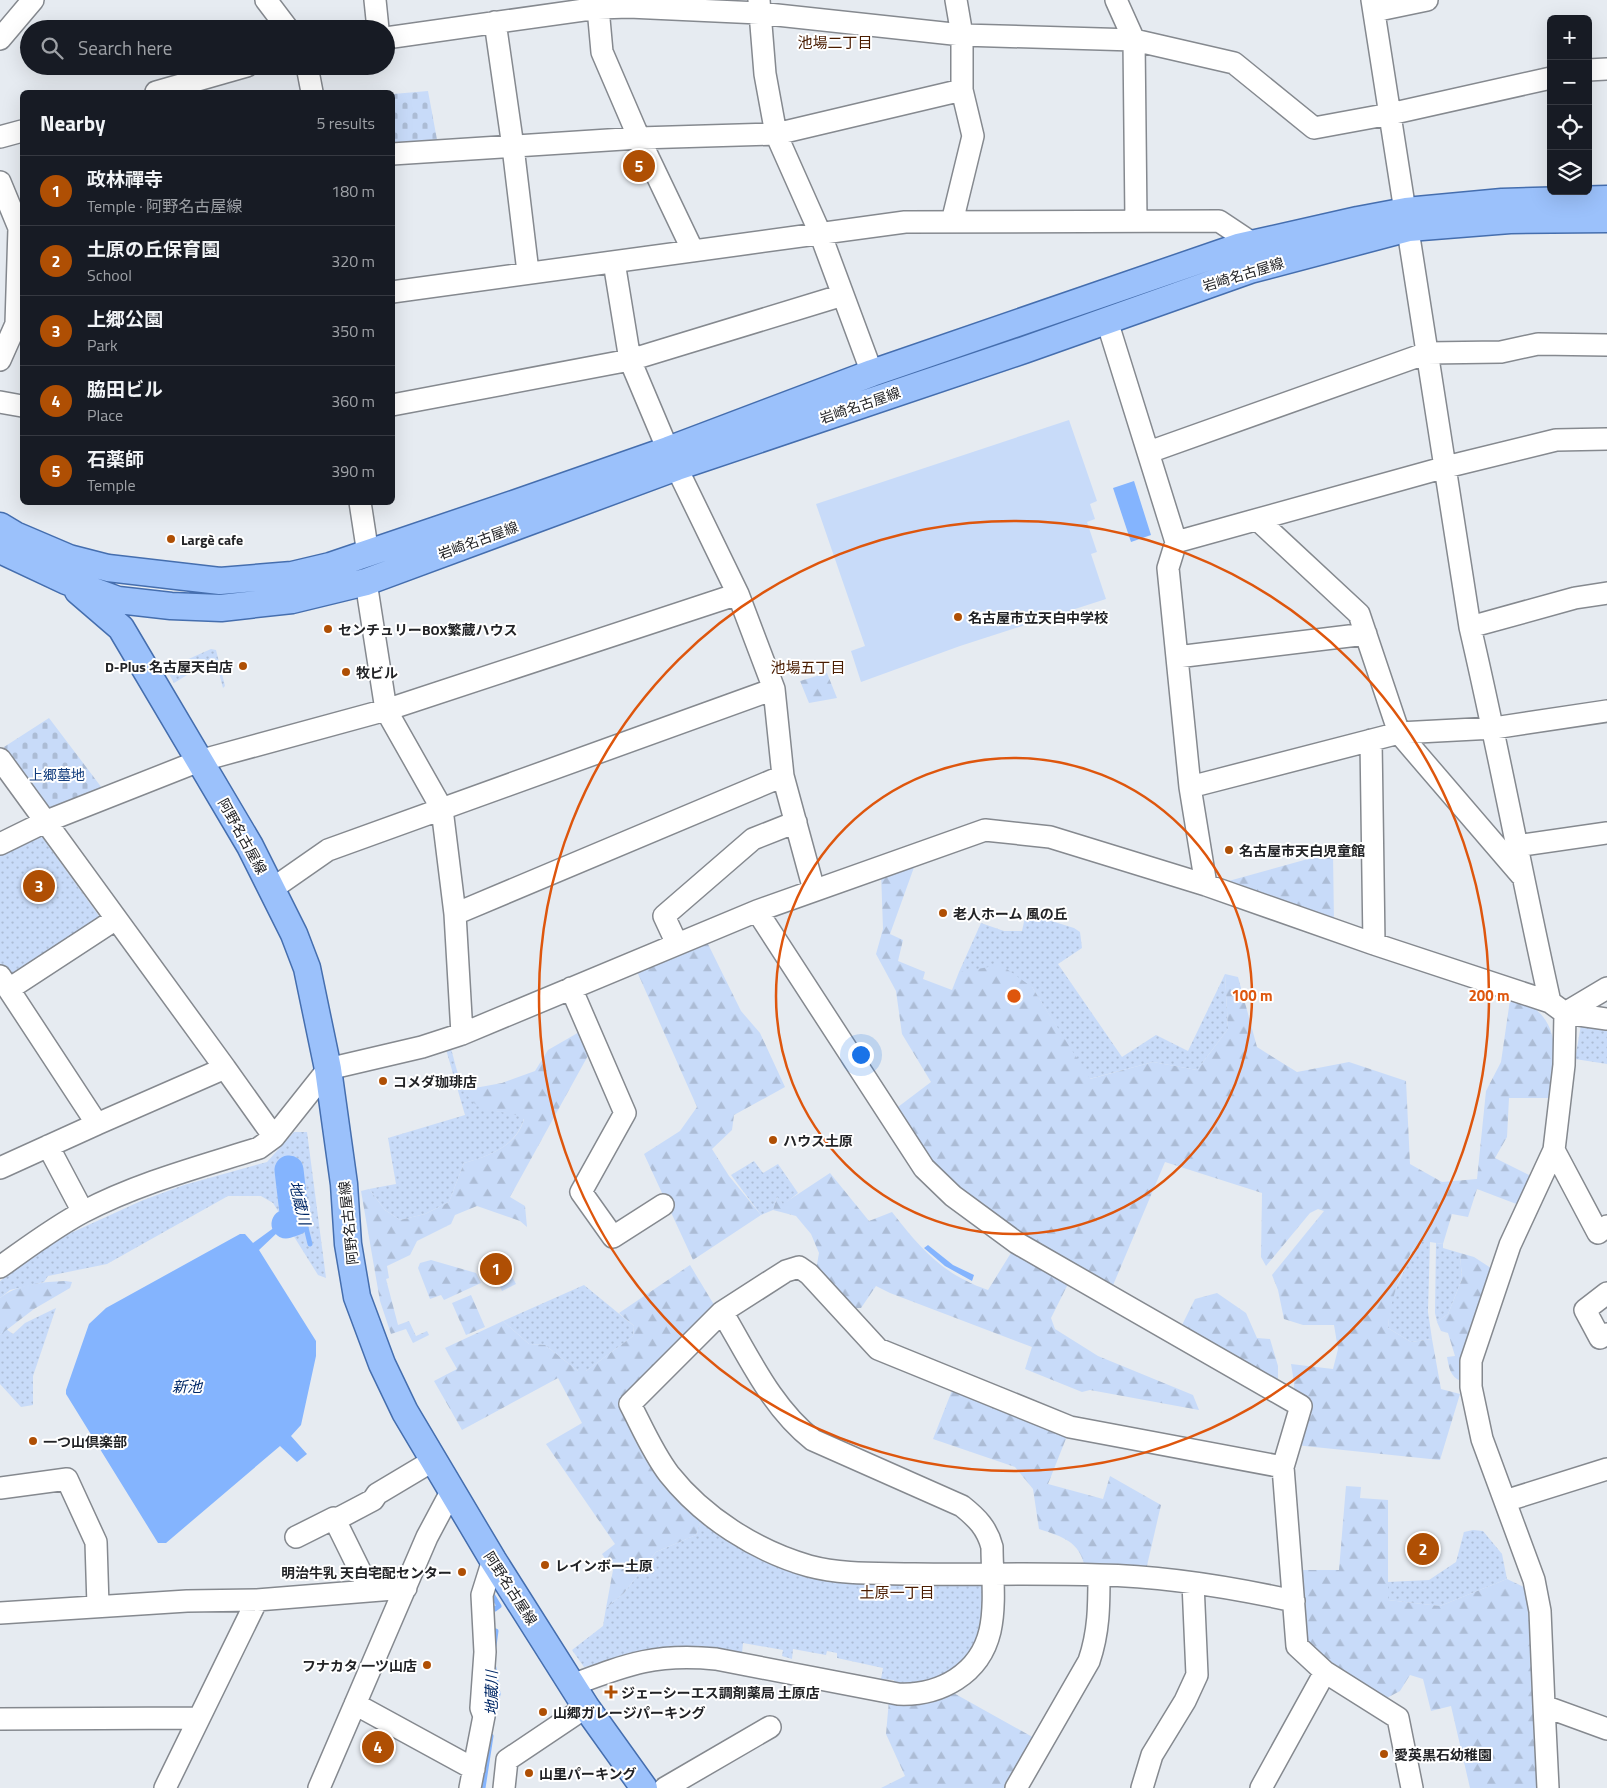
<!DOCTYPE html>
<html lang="en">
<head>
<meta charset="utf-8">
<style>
	:root { --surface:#171b24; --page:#242831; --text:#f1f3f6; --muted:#9ea1a6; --line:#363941; --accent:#af4f04 }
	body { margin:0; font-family:"Titillium Web","Noto Sans JP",sans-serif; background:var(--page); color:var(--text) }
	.controls { position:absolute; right:15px; top:15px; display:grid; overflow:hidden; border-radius:8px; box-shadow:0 5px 20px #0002 }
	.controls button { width:45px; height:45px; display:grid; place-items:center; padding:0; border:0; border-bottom:1px solid var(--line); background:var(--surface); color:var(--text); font:25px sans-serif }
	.you { position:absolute; left:860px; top:1054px; width:18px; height:18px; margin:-12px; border:4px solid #fff; border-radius:50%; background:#1a73e8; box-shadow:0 0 0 8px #1a73e833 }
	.badge { display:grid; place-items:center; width:32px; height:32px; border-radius:50%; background:var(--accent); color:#fff; font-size:16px; font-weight:700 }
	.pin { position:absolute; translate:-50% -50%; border:2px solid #fff; box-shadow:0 1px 5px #0006 }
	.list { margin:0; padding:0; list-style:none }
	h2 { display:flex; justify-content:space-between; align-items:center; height:65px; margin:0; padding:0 20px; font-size:21px }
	h2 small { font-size:16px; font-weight:400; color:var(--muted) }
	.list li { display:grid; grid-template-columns:32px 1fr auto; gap:15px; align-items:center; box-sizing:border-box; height:70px; padding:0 20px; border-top:1px solid var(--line) }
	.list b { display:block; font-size:19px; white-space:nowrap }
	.list p { margin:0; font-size:16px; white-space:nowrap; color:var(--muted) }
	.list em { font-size:16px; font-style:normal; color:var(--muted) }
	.icon { flex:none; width:28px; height:28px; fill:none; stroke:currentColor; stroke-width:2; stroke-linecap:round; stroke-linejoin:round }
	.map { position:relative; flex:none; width:1607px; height:1788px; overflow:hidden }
	.search { position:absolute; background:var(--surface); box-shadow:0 5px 20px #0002; left:20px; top:20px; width:375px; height:55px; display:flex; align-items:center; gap:12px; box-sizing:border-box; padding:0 18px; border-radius:28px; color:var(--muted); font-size:19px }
	.panel { position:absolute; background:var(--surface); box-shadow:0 5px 20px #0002; left:20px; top:90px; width:375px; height:415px; border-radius:8px }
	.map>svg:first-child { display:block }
</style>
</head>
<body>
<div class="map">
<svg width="1607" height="1788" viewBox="0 0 1607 1788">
	<defs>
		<pattern id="grass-dots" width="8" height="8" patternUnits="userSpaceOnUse" patternTransform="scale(1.25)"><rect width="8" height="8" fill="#c8dbf9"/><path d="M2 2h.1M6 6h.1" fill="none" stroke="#acbcd5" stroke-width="1.8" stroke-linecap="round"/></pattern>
		<pattern id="forest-firs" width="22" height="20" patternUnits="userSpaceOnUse" patternTransform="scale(1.25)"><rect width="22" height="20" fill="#c8dbf9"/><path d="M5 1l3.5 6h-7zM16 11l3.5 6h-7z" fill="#acbcd5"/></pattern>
		<pattern id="cemetery-stones" width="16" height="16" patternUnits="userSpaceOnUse" patternTransform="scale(1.25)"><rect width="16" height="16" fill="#c8dbf9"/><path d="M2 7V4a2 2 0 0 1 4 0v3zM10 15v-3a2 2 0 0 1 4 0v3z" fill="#acbcd5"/></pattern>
	</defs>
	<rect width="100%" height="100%" fill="#e6ebf1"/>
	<path fill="url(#grass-dots)" d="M 211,649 L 216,650 L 225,686 L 223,688 L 215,658 L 174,683 L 166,669 Z
		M 42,837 L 99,916 L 100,924 L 9,977 L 0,963 L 0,855 Z
		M 1026,913 L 1074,928 L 1080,932 L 1082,948 L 1058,964 L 1122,1057 L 1156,1035 L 1188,1051 L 1225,974 L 1228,1029 L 1197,1070 L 1153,1062 L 1089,1079 L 1032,987 L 959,972 L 981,923 L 1004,931 L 1022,931 Z
		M 1581,1025 L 1607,1027 L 1607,1064 L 1575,1059 Z
		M 450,1045 C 457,1068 461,1102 487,1109 C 500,1113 512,1111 524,1118 C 517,1146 489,1156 464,1163 L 449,1202 L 425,1214 L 400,1220 L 385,1210 L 369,1189 L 396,1184 L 388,1138 L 465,1115 L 445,1046 Z
		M 294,1132 L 307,1132 L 326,1278 L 318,1275 L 273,1203 L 261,1196 L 228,1196 L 107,1264 L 48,1276 L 44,1282 L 10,1290 L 0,1298 L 0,1281 L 62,1237 L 141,1201 L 184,1185 L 267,1162 Z
		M 754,1161 L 763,1173 L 778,1164 L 798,1193 L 783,1205 L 777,1197 L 773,1210 L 761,1215 L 731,1175 Z
		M 1417,1240 L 1430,1241 L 1428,1312 L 1432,1339 L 1411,1342 L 1388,1328 L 1390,1303 Z
		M 1436,1243 L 1443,1244 L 1443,1248 L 1460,1253 L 1462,1279 L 1448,1314 L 1437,1322 L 1435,1313 Z
		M 584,1285 L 634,1326 L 633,1336 L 586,1371 L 578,1371 L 545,1345 L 529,1344 L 503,1321 Z
		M 56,1308 L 33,1376 L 33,1405 L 21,1407 L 0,1384 L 0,1335 L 6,1329 L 13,1334 L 25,1323 Z
		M 702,1517 L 775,1561 L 979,1581 L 987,1590 L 979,1644 L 947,1680 L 894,1685 L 894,1680 L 881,1679 L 883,1668 L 837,1658 L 837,1653 L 827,1651 L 826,1655 L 793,1649 L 792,1659 L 782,1656 L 783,1650 L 743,1643 L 742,1653 L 691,1646 L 660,1648 L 584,1667 L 572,1650 L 603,1626 L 606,1608 L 624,1593 L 656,1552 L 696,1535 Z
		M 1473,1530 L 1483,1531 L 1502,1554 L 1507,1579 L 1440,1606 L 1388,1600 L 1387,1582 L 1429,1580 L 1456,1562 L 1464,1532 Z"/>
	<path fill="url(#forest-firs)" d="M 827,673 L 837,698 L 809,703 L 800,681 Z
		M 1333,852 L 1334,924 L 1225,882 Z
		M 917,859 L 890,934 L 903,940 L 898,961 L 925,972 L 923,979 L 952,990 L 959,972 L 1001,965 L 1032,987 L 1090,1079 L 1153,1062 L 1197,1070 L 1228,1029 L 1225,974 L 1238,977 L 1257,1047 L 1297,1072 L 1349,1062 L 1406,1081 L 1410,1164 L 1442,1182 L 1477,1179 L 1486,1091 L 1501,1062 L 1510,1000 C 1516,1001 1524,1002 1529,1005 C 1563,1024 1555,1067 1551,1098 L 1509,1098 L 1507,1137 L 1495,1158 L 1531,1176 L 1519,1205 L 1477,1189 L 1468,1217 L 1452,1214 L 1443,1244 L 1417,1240 C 1402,1271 1391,1294 1388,1328 L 1411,1342 L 1432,1339 L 1441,1389 L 1460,1394 L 1440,1460 L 1295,1445 L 1294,1382 L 1291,1364 L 1333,1369 L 1338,1349 L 1334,1325 L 1303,1325 L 1284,1319 L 1278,1290 L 1272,1275 L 1324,1211 L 1318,1209 L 1310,1213 L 1266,1266 L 1261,1257 L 1262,1193 L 1165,1162 L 1111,1290 L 1020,1236 L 928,1164 L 894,1110 L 931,1082 L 902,1034 L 896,991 L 876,954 L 883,929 L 881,872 Z
		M 706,940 L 741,1011 L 760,1033 L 785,1087 L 734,1115 L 732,1130 L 712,1149 L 729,1176 L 761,1215 L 693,1260 L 644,1154 L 680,1131 L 697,1107 L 635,967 Z
		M 581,1031 L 590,1052 L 510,1197 L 525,1206 L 527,1227 L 520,1221 L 477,1206 L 455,1215 L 451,1224 L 417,1241 L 410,1255 L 387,1266 L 389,1278 L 386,1279 L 398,1325 L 409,1321 L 416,1336 L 427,1331 L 429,1335 L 413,1343 L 406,1329 L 391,1334 L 380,1301 L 361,1191 L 369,1189 L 385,1210 L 400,1220 L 425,1214 L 449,1202 L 464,1163 C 489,1156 517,1146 524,1119 C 510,1109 487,1115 474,1103 C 471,1100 467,1095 464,1090 L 502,1083 L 535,1071 L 548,1050 Z
		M 830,1173 L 869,1221 L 892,1212 C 921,1249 942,1274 988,1290 L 1014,1248 L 1070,1280 L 1051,1318 L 1055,1329 L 1098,1356 L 1193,1395 L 1199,1410 L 1090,1390 L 1082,1392 L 1025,1369 L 1032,1347 L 890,1293 L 876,1286 L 861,1308 L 851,1308 L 816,1270 L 819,1253 L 811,1234 L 796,1216 L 773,1210 L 777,1197 L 783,1204 Z
		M 1460,1253 L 1474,1257 L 1497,1272 L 1461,1381 C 1450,1377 1449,1367 1447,1357 L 1455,1356 L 1448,1333 L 1441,1331 L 1437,1322 L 1448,1314 L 1462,1279 Z
		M 431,1260 L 476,1273 L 481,1283 L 444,1300 L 441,1295 L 430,1299 L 418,1268 L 420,1263 Z
		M 690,1265 L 716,1308 L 622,1403 L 702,1517 L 696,1535 L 656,1552 L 624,1593 L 606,1608 L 613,1570 L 602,1554 L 615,1544 L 546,1444 L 582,1423 L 558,1378 L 462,1430 L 434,1381 L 457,1369 L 445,1348 L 503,1321 L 529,1344 L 545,1345 L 578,1371 L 586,1371 L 633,1336 L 634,1326 L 619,1313 Z
		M 508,1268 L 516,1284 L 502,1291 L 494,1275 Z
		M 65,1281 L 72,1282 L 70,1288 L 34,1309 L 0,1335 L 0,1298 C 18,1284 43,1282 65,1281 Z
		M 1217,1293 L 1246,1313 L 1257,1338 L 1270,1339 L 1278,1366 L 1278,1386 L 1180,1329 L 1195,1299 Z
		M 471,1295 L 485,1327 L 466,1335 L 452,1303 Z
		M 953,1388 L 1069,1431 L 1048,1484 L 1103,1499 L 1110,1476 L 1161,1505 L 1146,1570 L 1085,1567 C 1079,1541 1063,1537 1039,1529 L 1033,1489 L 1015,1467 L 933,1439 Z
		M 1346,1486 L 1361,1487 L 1360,1498 L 1388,1500 L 1388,1600 L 1440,1606 L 1507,1579 L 1530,1590 L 1540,1788 L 1470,1788 L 1451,1706 L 1431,1711 L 1423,1679 L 1410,1675 L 1400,1691 L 1381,1701 L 1302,1643 L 1297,1570 L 1339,1570 Z
		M 950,1691 L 1036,1739 L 1007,1788 L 881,1788 L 905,1776 L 886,1734 L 889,1700 Z"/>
	<path fill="url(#cemetery-stones)" d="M 428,91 L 438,145 L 393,148 L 393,94 Z
		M 49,718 L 102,788 L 54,810 L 46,807 L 4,747 Z"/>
	<path fill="#c8dbf9" d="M 1069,420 L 1097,501 L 1090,504 L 1095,519 L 1087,522 L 1097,552 L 1091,554 L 1106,599 L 960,646 L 861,682 L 851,651 L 865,646 L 816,504 Z"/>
	<path fill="#84b4fe" d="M 1134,481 L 1151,535 L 1131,542 L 1113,488 Z
		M 275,1227 L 278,1232 L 259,1250 L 316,1341 L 316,1356 L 301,1425 L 291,1436 L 307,1454 L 297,1462 L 280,1446 L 166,1543 L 158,1543 L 66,1394 L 66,1390 L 89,1324 L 106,1308 L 240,1234 L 245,1234 L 253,1243 Z
		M 928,1245 L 953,1265 L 974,1275 L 972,1281 L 945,1266 L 924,1248 Z"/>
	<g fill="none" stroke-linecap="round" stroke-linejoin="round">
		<path stroke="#84b4fe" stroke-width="5" d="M 301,1207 L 310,1244
			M 490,1611 L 492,1607 L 495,1609 L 499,1606 L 490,1591
			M 490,1629 L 496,1631 L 494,1646
			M 493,1663 L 498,1694 L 493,1718
			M 483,1788 L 491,1736"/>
		<path stroke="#84b4fe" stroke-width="29" d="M 286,1224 L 295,1221 L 289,1170"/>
		<defs>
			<path id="minor" d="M 266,0 L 288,29
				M 375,0 L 378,29
				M 759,0 L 765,74 L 776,134 L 820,233 L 872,373
				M 1116,0 L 1134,40 L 1136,221
				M 1372,0 L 1470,627 C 1499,751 1522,877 1550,1002
				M 598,8 L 602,52 L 639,138 L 693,251
				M 1374,11 L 1427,0
				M 495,22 L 513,147 L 528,272
				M 386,38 L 598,8 L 629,7 L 759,13 L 962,35 L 1134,40 L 1234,63 L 1314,128 L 1390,114 L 1551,78
				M 0,39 L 33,0
				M 307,66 L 312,92
				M 1588,70 L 1607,69
				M 156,92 L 247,66
				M 0,137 L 22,131
				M 392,154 L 639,138 L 776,134 L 962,90
				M 0,182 L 19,228 L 16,324 L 0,360
				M 952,222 L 973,136 L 962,90 L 962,35 L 956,0
				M 614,262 L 630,360 L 668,450 L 738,594 L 774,689 L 783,776 L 814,890
				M 392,292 L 905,222 L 1219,221 L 1252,243
				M 1107,321 L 1176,542 L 1168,568 L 1190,787 L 1206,885
				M 0,402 L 22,406
				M 392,405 L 630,360 L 843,295
				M 1149,452 L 1427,353 L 1501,352 L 1538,344 L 1607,345
				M 360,502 L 368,554
				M 1259,521 L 1359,614 L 1399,733 L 1521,875
				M 1176,542 L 1446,467 L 1556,440 L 1607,439
				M 366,582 L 386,710 L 442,809 L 455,914 L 462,1034
				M 1470,627 L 1575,598 L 1607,593
				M 1177,657 L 1366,634
				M 1371,740 L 1374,944
				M 0,759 L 225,1068
				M 1190,787 L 1399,733 L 1494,728 L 1607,711
				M 0,844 L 47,821 L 199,761 L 386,710 L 738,594
				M 1516,846 L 1607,833
				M 272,889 L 328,850 L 774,689
				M 757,911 L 924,1168 L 953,1196 L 1017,1243 L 1301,1406 L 1283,1467 L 1297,1646 L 1325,1672 L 1398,1718 L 1412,1788
				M 455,914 L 783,776
				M 677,944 L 664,916 L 753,839 L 796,822
				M 0,976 L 97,1124 L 225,1068 L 274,1137
				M 571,988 L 625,1113 L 581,1192 L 613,1237 L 663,1205
				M 9,989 L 116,919
				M 1565,1013 L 1607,988
				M 48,1146 L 83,1212
				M 1554,1150 L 1598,1233 L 1607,1226
				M 0,1168 L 97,1124
				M 0,1267 C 27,1248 53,1228 83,1212 C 138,1183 199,1167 259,1148 L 274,1137 L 328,1069 L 422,1047 L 462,1034 L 757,911 L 985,830 L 1050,837 L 1206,885 L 1374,944 L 1550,1002 L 1565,1013 L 1607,1019
				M 1607,1293 L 1585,1310 L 1600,1338 L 1607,1334
				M 1283,1467 L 1070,1427 L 878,1349 L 809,1274 L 799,1267 L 786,1271 L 722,1312 L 630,1404 C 642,1427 653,1453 669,1474 C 703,1517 756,1551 809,1566 C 843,1575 879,1573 914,1574 C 976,1575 1038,1573 1099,1575 C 1165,1576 1230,1587 1294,1601
				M 0,1488 L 67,1479 L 96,1542 L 98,1606
				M 1505,1501 L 1607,1469
				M 335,1520 L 370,1591
				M 296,1537 L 334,1518 L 335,1520 L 373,1500 L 377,1494 L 434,1460
				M 0,1613 L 187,1601 L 257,1600 L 406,1588
				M 572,1685 C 628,1664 656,1653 716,1659 L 898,1694 C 940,1696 980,1674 990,1631 C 996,1604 992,1573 992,1547 C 987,1528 977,1518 962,1506 L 813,1440 C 771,1407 749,1357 722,1312
				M 355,1704 L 474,1769
				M 1544,1706 L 1540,1611 L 1534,1580 L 1482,1439 L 1471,1387 L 1471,1361 L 1510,1245 L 1554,1150 L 1564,1065 L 1565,1013
				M 0,1719 L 198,1718
				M 165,1788 L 257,1600
				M 319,1788 L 427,1537 L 451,1492
				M 470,1788 L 484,1716 L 481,1708 L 485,1652 L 482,1595 L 493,1560
				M 504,1788 L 507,1760 L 586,1707
				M 665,1788 L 770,1727
				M 1016,1788 L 1089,1661 C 1099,1632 1099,1605 1099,1575
				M 1142,1788 L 1152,1755 L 1185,1701 L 1197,1675 L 1193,1583
				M 1261,1788 L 1325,1672
				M 1548,1788 L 1544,1706 L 1607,1729"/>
			<path id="major" d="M 0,526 L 15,535 L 69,558 L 108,568 L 220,581 L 292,575 L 330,566 L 516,503 L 668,450 L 872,373 L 1238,247 L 1358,220 L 1406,211 L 1502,202 L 1607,199
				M 0,550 L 66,581 L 118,600 L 171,606 L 221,608 L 292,600 L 366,582 L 677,467 L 1024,350 L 1250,270 L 1409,228 L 1510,220 L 1607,219
				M 78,591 L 121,628 L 250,846 L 294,934 L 307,968 L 328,1069 L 344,1184 L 348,1244 L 357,1297 L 382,1364 L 405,1412 L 493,1560 L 586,1707 L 644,1788"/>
		</defs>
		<use href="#minor" stroke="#85898f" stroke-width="24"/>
		<use href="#major" stroke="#456eae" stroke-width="29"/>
		<use href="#minor" stroke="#fff" stroke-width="21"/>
		<use href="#major" stroke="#9bc1fb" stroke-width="26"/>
	</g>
	<g fill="none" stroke="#de560d" stroke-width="2.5">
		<circle cx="1014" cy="996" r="238"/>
		<circle cx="1014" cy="996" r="475"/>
	</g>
	<g fill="#af4f04" stroke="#fff" stroke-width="2">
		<circle cx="171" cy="539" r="5"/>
		<circle cx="958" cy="617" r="5"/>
		<circle cx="328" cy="629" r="5"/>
		<circle cx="243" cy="666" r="5"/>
		<circle cx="346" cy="672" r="5"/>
		<circle cx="1229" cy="850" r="5"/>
		<circle cx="943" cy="913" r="5"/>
		<circle cx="383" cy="1081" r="5"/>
		<circle cx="773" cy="1140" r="5"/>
		<circle cx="33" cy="1441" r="5"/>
		<circle cx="545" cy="1565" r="5"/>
		<circle cx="462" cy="1572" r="5"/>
		<circle cx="427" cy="1665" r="5"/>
		<path d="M608.5 1684.5h5v5h5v5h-5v5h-5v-5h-5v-5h5z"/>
		<circle cx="543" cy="1712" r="5"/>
		<circle cx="1384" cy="1754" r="5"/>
		<circle cx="529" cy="1773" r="5"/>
	</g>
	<g text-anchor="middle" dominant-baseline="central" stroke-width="4" stroke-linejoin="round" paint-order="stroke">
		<g font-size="14" fill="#222326" stroke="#fff">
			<text transform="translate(1243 274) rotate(-17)">岩崎名古屋線</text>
			<text transform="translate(860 405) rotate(-19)">岩崎名古屋線</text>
			<text transform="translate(478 540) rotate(-20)">岩崎名古屋線</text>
			<text transform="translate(243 836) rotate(61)">阿野名古屋線</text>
			<text transform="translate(348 1223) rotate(-96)">阿野名古屋線</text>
			<text transform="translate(511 1588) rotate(57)">阿野名古屋線</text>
		</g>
		<g font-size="14" font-weight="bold" fill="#222326" stroke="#fff" text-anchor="start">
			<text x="181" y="539">Largè cafe</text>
			<text x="968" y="617">名古屋市立天白中学校</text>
			<text x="338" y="629">センチュリーBOX繁蔵ハウス</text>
			<text x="233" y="666" text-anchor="end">D-Plus 名古屋天白店</text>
			<text x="356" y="672">牧ビル</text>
			<text x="1239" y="850">名古屋市天白児童館</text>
			<text x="953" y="913">老人ホーム 風の丘</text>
			<text x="393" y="1081">コメダ珈琲店</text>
			<text x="783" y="1140">ハウス土原</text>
			<text x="43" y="1441">一つ山倶楽部</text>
			<text x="555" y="1565">レインボー土原</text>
			<text x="452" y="1572" text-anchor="end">明治牛乳 天白宅配センター</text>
			<text x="417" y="1665" text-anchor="end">フナカタ 一ツ山店</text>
			<text x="621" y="1692">ジェーシーエス調剤薬局 土原店</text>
			<text x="553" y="1712">山郷ガレージパーキング</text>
			<text x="1394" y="1754">愛英黒石幼稚園</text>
			<text x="539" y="1773">山里パーキング</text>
		</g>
		<g font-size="14" fill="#123d7d" stroke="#fff">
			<text x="57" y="774">上郷墓地</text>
		</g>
		<g font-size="15" fill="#4a1c00" stroke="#fff">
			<text x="835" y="42">池場二丁目</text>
			<text x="808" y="667">池場五丁目</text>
			<text x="897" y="1592">土原一丁目</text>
		</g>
		<g font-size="15" font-style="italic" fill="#002867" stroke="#fff">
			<text transform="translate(300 1203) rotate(76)">地蔵川</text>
			<text x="187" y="1386">新池</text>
			<text transform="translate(491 1693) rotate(-90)">地蔵川</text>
		</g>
	</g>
	<circle cx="1014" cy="996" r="8" fill="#de560d" stroke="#fff" stroke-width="2.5"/>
	<g font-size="15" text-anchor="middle" font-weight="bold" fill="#de560d" stroke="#fff" stroke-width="4" stroke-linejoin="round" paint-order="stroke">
		<text x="1252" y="1001">100 m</text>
		<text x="1489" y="1001">200 m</text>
	</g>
</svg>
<div class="controls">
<button>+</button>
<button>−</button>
<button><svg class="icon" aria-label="locate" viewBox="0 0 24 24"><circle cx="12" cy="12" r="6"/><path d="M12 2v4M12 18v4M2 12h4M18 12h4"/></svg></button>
<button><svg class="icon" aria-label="layers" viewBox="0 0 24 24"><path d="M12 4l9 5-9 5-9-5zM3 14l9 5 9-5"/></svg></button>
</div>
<div class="you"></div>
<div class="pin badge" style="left:496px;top:1269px">1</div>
<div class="pin badge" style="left:1423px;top:1549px">2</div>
<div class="pin badge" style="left:39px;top:886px">3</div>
<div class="pin badge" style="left:378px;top:1747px">4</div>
<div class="pin badge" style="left:639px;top:166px">5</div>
<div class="search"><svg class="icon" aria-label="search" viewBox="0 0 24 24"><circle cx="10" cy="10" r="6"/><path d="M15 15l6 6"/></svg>Search here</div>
<section class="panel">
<h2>Nearby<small>5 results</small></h2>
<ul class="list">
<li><span class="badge">1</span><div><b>政林禪寺</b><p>Temple · 阿野名古屋線</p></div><em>180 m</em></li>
<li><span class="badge">2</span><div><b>土原の丘保育園</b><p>School</p></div><em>320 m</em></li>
<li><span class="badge">3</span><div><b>上郷公園</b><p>Park</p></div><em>350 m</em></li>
<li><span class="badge">4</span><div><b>脇田ビル</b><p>Place</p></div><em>360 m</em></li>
<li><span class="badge">5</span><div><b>石薬師</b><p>Temple</p></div><em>390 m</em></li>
</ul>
</section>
</div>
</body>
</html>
